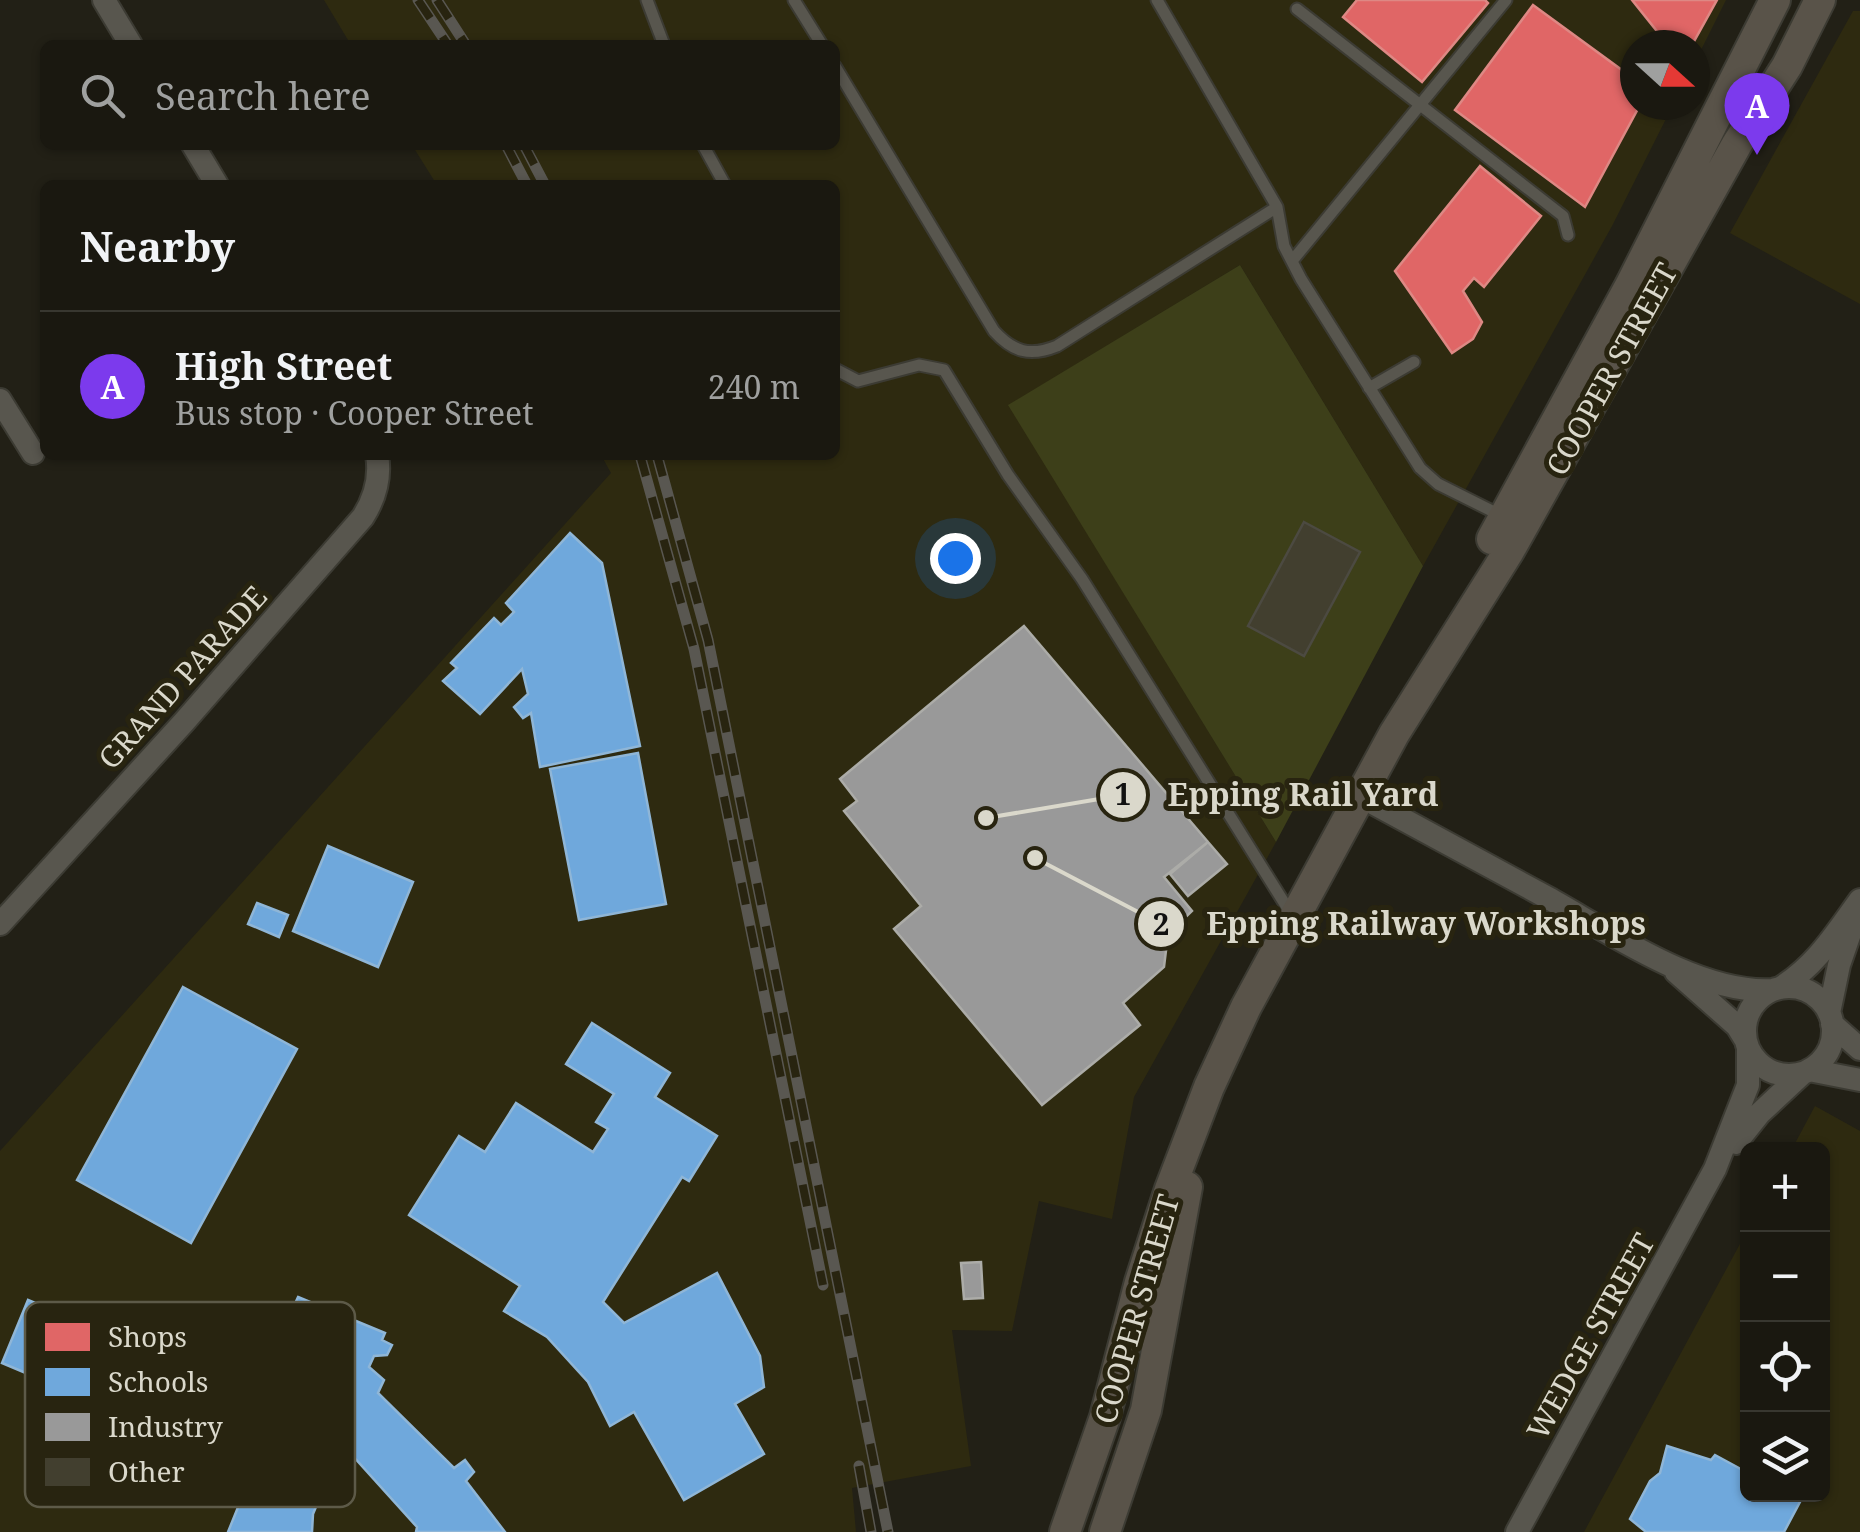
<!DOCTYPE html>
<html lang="en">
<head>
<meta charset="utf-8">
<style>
	:root { --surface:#1a1810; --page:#27251e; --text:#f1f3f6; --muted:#9fa09f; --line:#383730; --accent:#7c3aed }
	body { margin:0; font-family:"Noto Serif",serif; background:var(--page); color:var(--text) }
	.controls { position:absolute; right:30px; bottom:30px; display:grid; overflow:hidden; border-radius:15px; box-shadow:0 2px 8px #0004 }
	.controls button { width:90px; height:90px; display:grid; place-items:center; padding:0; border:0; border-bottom:2px solid var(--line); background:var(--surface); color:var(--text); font:50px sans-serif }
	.compass { position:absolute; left:1620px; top:30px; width:90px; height:90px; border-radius:50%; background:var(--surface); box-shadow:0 2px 8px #0004; rotate:111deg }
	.you { position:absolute; left:955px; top:558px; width:35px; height:35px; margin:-25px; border:8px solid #fff; border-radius:50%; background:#1a73e8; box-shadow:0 0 0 15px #1a73e833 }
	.badge { display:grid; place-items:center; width:65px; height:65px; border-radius:50%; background:var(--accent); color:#fff; font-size:32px; font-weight:700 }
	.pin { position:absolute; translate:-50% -82px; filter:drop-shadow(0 2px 5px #0008) }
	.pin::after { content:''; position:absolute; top:52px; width:35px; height:30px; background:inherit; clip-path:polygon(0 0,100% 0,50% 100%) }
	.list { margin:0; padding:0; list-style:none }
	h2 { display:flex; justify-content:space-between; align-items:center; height:130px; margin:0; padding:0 40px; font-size:42px }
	h2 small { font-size:32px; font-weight:400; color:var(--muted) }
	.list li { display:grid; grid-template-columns:65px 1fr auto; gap:30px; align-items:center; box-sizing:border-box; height:150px; padding:0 40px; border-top:2px solid var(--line) }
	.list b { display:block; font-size:38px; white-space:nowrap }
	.list p { margin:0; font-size:32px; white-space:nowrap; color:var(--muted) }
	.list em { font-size:32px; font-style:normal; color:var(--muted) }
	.icon { flex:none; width:55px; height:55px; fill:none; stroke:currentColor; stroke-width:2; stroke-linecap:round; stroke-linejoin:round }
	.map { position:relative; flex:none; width:1860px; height:1532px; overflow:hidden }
	.search { position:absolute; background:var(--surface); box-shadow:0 2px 8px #0004; left:40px; top:40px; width:800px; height:110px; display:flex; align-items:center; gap:25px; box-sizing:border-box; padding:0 35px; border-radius:15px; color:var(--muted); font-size:38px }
	.panel { position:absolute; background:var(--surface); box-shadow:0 2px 8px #0004; left:40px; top:180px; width:800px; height:280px; border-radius:15px }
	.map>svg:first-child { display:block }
</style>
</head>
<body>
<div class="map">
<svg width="1860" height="1532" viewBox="0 0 1860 1532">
	<rect width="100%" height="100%" fill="#222016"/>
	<path fill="#2e2a10" d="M 324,0 L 1726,0 L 1695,62 L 1695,45 L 1635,45 L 1635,105 L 1673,105 L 1612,226 L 1423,566 L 1240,265 L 1009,405 L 1276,842 L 1134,1097 L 1112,1219 L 1039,1201 L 1012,1331 L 952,1330 L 971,1466 L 852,1488 L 856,1532 L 0,1532 L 0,1151 L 611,473 L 601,455 L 835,455 L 835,185 L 437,185 L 412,145 L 835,145 L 835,45 L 351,45 Z
		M 1853,11 L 1860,11 L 1860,304 L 1730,233 Z
		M 1815,1106 L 1860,1131 L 1860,1532 L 1584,1532 L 1747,1231 L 1748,1494 L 1822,1494 L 1822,1150 L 1792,1149 Z"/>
	<path fill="#3d3f19" d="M 1240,265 L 1423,566 L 1276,842 L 1008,405 Z"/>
	<path fill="#e06666" stroke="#de8884" stroke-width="2.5" d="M 1357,0 L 1485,0 L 1488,3 L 1422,82 L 1343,17 Z
		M 1632,0 L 1717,0 L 1692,45 L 1668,45 Z
		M 1533,5 L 1622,70 L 1626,66 L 1635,74 L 1635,105 L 1640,105 L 1585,207 L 1455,110 Z
		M 1480,166 L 1541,216 L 1484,287 L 1474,278 L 1463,291 L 1482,322 L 1473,339 L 1452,353 L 1395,271 Z"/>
	<path fill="#6fa8dc" stroke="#8fb6d7" stroke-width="2.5" d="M 570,533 L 602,563 L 640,746 L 540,767 L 531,713 L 523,718 L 514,707 L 528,694 L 522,669 L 480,714 L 443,681 L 457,668 L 451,663 L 494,618 L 501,625 L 514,612 L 506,603 Z
		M 638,753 L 666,904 L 579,920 L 550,769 Z
		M 328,846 L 413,882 L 378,967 L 293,931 Z
		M 257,903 L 288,915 L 279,937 L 248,924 Z
		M 183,987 L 297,1049 L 191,1243 L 77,1180 Z
		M 592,1023 L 670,1073 L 655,1097 L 717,1136 L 689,1181 L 682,1177 L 603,1302 L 624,1323 L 717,1273 L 760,1356 L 764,1387 L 735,1404 L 764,1454 L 684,1500 L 634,1412 L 610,1426 L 588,1382 L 547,1337 L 504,1311 L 520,1286 L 409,1215 L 459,1136 L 485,1152 L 516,1103 L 593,1152 L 608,1129 L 596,1122 L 614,1094 L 566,1064 Z
		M 298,1297 L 385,1333 L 382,1340 L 392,1345 L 387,1355 L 374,1356 L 369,1367 L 384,1380 L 378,1393 L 454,1468 L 465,1460 L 474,1472 L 466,1481 L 505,1532 L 416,1532 L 417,1527 L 342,1444 L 313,1514 L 312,1532 L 228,1532 L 281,1401 L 261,1379 Z
		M 28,1300 L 148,1350 L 121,1413 L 2,1363 Z
		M 1667,1446 L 1711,1460 L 1715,1455 L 1748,1473 L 1748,1494 L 1787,1494 L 1800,1502 L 1784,1532 L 1646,1532 L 1630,1519 L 1650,1481 L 1660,1473 Z"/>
	<path fill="#999" stroke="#acaca8" stroke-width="2.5" d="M 1024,626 L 1208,842 L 1164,877 L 1192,911 L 1168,934 L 1164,967 L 1123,1003 L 1140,1025 L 1042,1105 L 894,929 L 921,906 L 844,811 L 857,801 L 840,779 Z
		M 1208,842 L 1227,864 L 1188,896 L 1170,874 Z
		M 981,1262 L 983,1298 L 964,1299 L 961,1263 Z"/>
	<path fill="#423f2f" stroke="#4c4a41" stroke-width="2.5" d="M 1304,522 L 1360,552 L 1304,656 L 1248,626 Z"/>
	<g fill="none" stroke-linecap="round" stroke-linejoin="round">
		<defs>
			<path id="lane" d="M 647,0 L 664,45
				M 794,0 L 822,45
				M 1157,0 L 1277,207 L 1284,246 L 1301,279 L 1420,468 L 1438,484 L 1502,516
				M 1297,9 L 1563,216 L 1568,235
				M 835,66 L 994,331 C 1013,352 1030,357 1057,346 L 1277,207
				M 703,145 L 725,185
				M 1292,261 L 1506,0
				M 835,369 L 858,381 L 919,365 L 944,370 L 1008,475 L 1082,579 L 1293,917
				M 1369,388 L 1414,362"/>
			<path id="street" d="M 104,0 L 131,45
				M 193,145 L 217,185
				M 0,400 L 33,453
				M 1360,796 C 1423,830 1486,864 1548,898 C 1611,933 1699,994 1772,990
				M 0,924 L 184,722 L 363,517 C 375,498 381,478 377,455
				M 1676,972 L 1737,1026 L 1745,1039
				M1745 1031a44 44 0 1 1 88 0a44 44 0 1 1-88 0Z
				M 1780,988 C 1816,966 1836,933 1860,900
				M 1829,1013 L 1839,965 L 1855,919
				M 1832,1024 L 1860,1049
				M 1809,1070 L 1860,1080
				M 1736,1143 L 1760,1113 L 1803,1073
				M 1517,1532 L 1715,1169 L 1748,1085 L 1748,1050"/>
			<path id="secondary" d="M 1492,539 L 1630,286 L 1775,0
				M 1065,1532 L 1105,1417 L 1140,1282 L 1170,1189 L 1209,1087 L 1246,1007 L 1394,734 L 1509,551 L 1737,144 L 1787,66 L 1820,0
				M 1105,1532 L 1146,1410 L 1187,1187"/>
		</defs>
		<use href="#lane" stroke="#3c3b33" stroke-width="15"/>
		<use href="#street" stroke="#3c3b33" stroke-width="26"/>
		<use href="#secondary" stroke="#3c3b33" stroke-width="34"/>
		<use href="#lane" stroke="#58564e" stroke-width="11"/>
		<use href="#street" stroke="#58564e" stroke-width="22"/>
		<use href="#secondary" stroke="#595349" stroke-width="30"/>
		<defs>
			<path id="rail" d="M 418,0 L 448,45
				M 437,0 L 466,45
				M 506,145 L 527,185
				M 524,145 L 545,185
				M 640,455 L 694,649 L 823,1285
				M 657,455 L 708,640 L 888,1532
				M 859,1466 L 871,1532"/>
		</defs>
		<use href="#rail" stroke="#595751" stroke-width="11"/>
		<use href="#rail" stroke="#282410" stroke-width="8" stroke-dasharray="22" stroke-linecap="butt"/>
	</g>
	<g text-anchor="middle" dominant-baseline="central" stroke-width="10" stroke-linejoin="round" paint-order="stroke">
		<g font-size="30" fill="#dad8cb" stroke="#282410">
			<text transform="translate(1611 369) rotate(-61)">COOPER STREET</text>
			<text transform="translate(182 677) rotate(-48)">GRAND PARADE</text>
			<text transform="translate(1136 1309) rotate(-74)">COOPER STREET</text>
			<text transform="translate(1590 1336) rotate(-61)">WEDGE STREET</text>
		</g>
	</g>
	<rect x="25" y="1302" width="330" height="205" rx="15" fill="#282410" stroke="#5d5a48" stroke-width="2.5"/>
	<rect x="45" y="1323" width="45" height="28" fill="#e06666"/>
	<rect x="45" y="1368" width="45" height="28" fill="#6fa8dc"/>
	<rect x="45" y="1413" width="45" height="28" fill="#999"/>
	<rect x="45" y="1458" width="45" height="28" fill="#423f2f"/>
	<g font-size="28" fill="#dad8cb">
		<text x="108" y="1347">Shops</text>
		<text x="108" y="1392">Schools</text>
		<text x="108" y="1437">Industry</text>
		<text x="108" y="1482">Other</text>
	</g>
	<path fill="none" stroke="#dad8cb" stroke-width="4" d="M986 818L1123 795M1035 858L1161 924"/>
	<g fill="#dad8cb" stroke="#282410" stroke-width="4">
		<circle cx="986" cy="818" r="10"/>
		<circle cx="1035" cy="858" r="10"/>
		<circle cx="1123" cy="795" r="25"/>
		<circle cx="1161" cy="924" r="25"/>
	</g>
	<g font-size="30" text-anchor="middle" font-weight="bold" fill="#111">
		<text x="1123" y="805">1</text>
		<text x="1161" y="935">2</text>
	</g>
	<g font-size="32" text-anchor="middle" font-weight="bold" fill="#dad8cb" stroke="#282410" stroke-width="10" stroke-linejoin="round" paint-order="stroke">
		<text x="1303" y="806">Epping Rail Yard</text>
		<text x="1426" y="935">Epping Railway Workshops</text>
	</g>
</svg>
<div class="controls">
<button>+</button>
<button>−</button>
<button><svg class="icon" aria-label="locate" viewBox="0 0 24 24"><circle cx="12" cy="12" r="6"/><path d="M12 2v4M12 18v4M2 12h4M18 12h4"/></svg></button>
<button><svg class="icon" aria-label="layers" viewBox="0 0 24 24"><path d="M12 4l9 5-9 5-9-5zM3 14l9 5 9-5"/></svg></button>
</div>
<svg class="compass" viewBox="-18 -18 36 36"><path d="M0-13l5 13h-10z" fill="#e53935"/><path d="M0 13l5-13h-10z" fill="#9fa09f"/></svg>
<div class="you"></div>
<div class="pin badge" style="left:1757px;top:155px">A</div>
<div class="search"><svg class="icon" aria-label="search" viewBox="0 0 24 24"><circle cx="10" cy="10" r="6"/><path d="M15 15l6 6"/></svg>Search here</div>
<section class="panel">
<h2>Nearby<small></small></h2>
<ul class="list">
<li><span class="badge">A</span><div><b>High Street</b><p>Bus stop · Cooper Street</p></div><em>240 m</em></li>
</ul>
</section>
</div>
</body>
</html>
